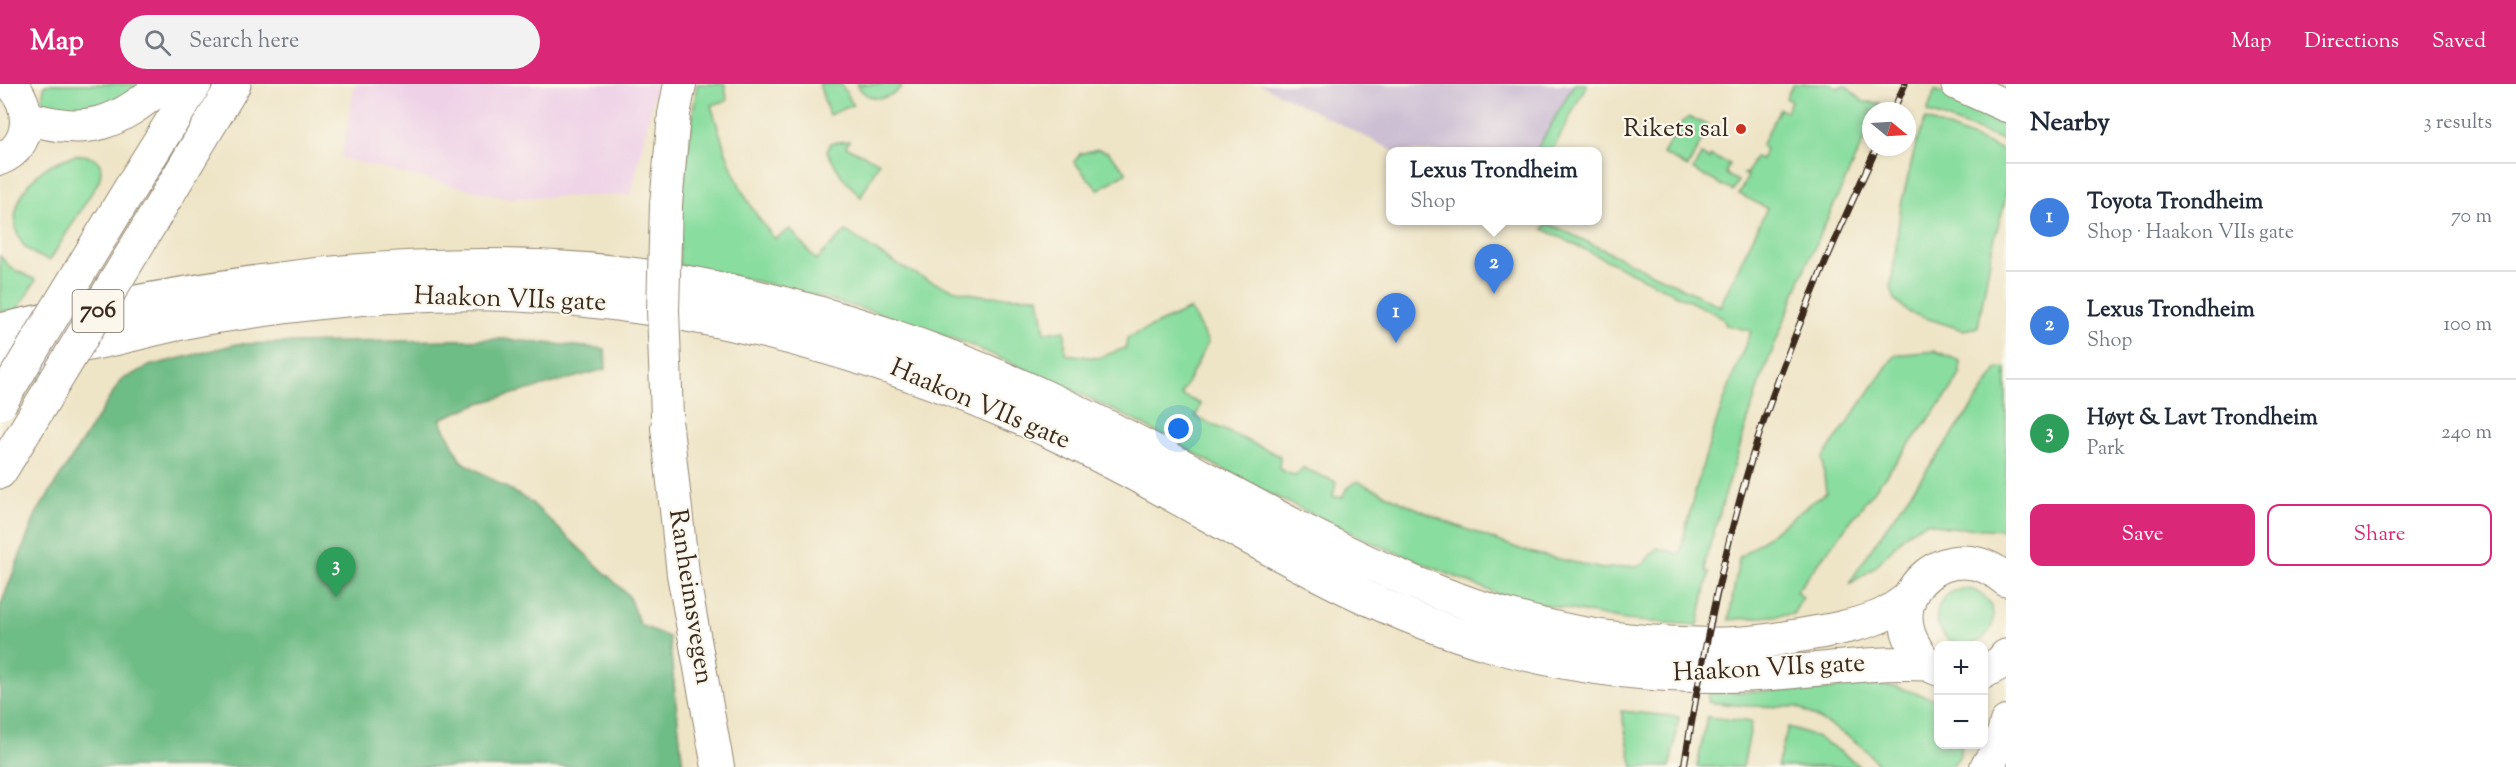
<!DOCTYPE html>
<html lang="en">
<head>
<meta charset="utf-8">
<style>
	:root { --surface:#fff; --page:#f2f2f3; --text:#1f2937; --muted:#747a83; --line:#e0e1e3; --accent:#db2777 }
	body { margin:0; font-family:"Sorts Mill Goudy",serif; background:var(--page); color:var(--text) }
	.controls { position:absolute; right:18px; bottom:18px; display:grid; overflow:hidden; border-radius:12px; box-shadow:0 3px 9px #0003 }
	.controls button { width:54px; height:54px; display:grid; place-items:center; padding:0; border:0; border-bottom:2px solid var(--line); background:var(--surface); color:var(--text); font:30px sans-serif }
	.compass { position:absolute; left:1862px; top:18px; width:54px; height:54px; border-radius:50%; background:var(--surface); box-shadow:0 3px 9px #0003; rotate:108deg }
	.you { position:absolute; left:1179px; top:345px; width:21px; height:21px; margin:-15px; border:4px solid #fff; border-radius:50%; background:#1a73e8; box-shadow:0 0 0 9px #1a73e833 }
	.badge { display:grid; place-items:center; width:39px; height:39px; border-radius:50%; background:var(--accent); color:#fff; font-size:20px; font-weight:700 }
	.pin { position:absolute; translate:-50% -50px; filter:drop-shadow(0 2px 3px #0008) }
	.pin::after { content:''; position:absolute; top:32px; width:21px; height:18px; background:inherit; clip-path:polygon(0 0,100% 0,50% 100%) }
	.popup { position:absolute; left:1386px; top:63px; width:216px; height:78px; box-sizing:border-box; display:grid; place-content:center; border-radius:12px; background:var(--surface); filter:drop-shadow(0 2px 4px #0005); font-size:20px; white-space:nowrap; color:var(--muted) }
	.popup b { font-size:22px; color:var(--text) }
	.popup::after { content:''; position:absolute; left:50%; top:100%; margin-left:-12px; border:12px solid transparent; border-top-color:var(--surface) }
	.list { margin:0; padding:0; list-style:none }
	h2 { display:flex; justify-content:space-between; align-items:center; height:78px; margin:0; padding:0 24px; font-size:26px }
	h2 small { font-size:20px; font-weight:400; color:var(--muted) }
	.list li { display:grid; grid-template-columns:39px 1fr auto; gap:18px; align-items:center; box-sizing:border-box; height:108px; padding:0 24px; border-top:2px solid var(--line) }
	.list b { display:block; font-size:22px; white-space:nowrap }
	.list p { margin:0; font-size:20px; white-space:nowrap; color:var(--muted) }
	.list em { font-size:20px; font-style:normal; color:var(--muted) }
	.actions { display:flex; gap:12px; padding:18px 24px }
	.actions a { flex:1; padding:14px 0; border:2px solid var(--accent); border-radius:12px; text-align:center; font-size:21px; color:var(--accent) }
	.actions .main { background:var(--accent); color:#fff }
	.icon { flex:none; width:33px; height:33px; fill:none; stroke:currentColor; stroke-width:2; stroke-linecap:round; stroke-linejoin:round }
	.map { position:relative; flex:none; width:2006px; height:683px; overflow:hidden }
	header { display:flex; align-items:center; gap:36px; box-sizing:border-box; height:84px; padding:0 30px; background:var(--accent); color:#fff }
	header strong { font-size:28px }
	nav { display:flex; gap:33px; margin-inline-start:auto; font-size:21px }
	.search { width:420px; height:54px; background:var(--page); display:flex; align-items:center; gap:15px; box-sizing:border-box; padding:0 21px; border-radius:33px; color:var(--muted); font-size:22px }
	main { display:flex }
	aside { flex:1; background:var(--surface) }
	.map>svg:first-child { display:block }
</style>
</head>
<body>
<header>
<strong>Map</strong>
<div class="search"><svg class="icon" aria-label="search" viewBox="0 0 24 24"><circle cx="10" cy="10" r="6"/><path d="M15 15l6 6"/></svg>Search here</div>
<nav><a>Map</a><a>Directions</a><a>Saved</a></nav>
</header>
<main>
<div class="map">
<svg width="2006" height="683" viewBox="0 0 2006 683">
	<rect width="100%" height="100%" fill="#fbf7ec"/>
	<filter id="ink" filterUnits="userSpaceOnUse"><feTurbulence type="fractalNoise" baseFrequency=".0167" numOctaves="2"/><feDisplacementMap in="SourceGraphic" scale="12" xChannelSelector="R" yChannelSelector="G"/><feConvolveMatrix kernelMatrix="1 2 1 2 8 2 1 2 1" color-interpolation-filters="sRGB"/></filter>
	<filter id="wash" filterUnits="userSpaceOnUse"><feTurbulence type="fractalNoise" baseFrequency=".008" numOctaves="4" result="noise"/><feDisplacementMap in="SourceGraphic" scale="24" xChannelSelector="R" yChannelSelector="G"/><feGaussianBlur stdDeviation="1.35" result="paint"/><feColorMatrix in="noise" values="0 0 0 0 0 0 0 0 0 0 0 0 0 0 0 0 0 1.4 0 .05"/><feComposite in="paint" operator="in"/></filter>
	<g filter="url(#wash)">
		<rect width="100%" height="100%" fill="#eee4c6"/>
		<path fill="#eed0e7" d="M 355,0 L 656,0 L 631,111 L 505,114 L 341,74 Z"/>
		<path fill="#ccbed3" d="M 1260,0 L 1582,0 L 1547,68 L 1394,67 Z"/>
		<path fill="#89dd9f" stroke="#62845e" stroke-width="1.5" d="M 45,0 L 147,0 L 86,31 L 45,22 L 42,14 Z
			M 697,0 L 725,0 L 727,17 L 711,21 C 726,72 739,114 775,155 L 790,145 L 816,176 L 846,147 C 885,174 927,202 974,210 C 995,214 1018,212 1039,213 L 1045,249 L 1065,246 L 1065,270 L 1097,274 L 1126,264 L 1127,254 L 1190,225 L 1208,258 L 1181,311 L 1201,320 L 1196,333 L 1280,372 L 1279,385 L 1295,392 L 1303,384 L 1336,398 L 1333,413 L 1343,413 L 1346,405 L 1357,397 L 1444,437 L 1528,468 L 1603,485 L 1642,481 L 1657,464 L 1680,470 C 1696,394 1721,319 1751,247 L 1726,241 L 1722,233 L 1543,145 L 1548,139 L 1720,222 L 1767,124 L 1739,110 L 1748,92 L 1743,90 L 1747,89 L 1755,73 L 1761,75 L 1766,65 L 1761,62 L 1780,25 L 1786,28 L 1791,17 L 1786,14 L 1793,0 L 1831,0 L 1838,4 L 1844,1 L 1864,18 L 1880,19 L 1876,27 L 1871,27 L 1871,40 L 1805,184 L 1758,303 L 1705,477 L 1706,487 L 1709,489 L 1698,541 L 1625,536 L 1505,513 L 1373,459 L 1251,401 L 1134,336 L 1064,302 L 968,260 L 878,229 L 783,203 L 679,181 L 681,119 Z
			M 819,0 L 841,0 L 853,21 L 829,31 Z
			M 857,0 L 903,0 C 892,17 867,20 857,0 Z
			M 1574,0 L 1587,0 L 1552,67 L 1536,67 Z
			M 1935,6 L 2006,36 L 2006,57 L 1927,28 Z
			M 1689,33 L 1709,42 L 1688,83 L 1663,70 L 1682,38 Z
			M 1925,35 L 2006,67 L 2006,113 L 1992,164 L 1978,243 L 1963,246 L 1910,229 L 1895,216 L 1891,204 L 1901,121 L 1915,64 Z
			M 849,57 L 846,63 L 879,78 L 861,113 L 843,94 L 827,68 L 831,59 Z
			M 1098,65 L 1108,68 L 1127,88 L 1098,106 L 1074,78 L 1080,70 Z
			M 77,71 C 96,71 105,77 99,97 L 50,176 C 0,164 8,110 47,83 C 56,77 67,74 77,71 Z
			M 1701,71 L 1709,75 L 1711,72 L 1729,80 L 1726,87 L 1727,91 L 1738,97 L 1733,107 L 1693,86 Z
			M 0,172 L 11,184 L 36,196 L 18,225 L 0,229 Z
			M 1935,267 L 1960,277 L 1960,290 L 1952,305 L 1796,508 L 1803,513 L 1793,530 L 1729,536 L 1739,474 L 1826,408 L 1822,375 L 1895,271 Z
			M 2006,284 L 2006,446 L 1946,443 L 1927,438 L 1907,449 L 1873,485 L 1849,500 C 1894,425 1951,359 1997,285 Z
			M1937 533a28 28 0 1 1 56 0a28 28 0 1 1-56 0Z
			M 1864,601 L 1896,603 L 1938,616 L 1938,660 L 1962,661 L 1960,672 L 1951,683 L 1880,683 L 1866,666 L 1848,652 L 1798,623 L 1747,622 L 1708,618 L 1709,609 L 1832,605 Z
			M 1621,627 L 1679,633 L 1670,683 L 1633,683 Z
			M 1707,633 L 1752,638 L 1743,683 L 1697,683 Z
			M 1788,643 C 1816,650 1838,664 1860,683 L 1777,683 Z"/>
		<path fill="#6ebc86" stroke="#547352" stroke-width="1.5" d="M 503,255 L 605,265 L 606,285 L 480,319 L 440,335 L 461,377 L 531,418 L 628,511 L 640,541 L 669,553 L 683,683 L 0,683 L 0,523 L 36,430 L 121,296 L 149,282 L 237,260 Z"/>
	</g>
	<g filter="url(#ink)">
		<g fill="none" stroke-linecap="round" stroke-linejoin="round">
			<defs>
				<path id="tertiary" d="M 1957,0 L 2006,22
					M 0,75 C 33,62 32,22 11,0
					M 666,121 L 674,30 L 680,0
					M 667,343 L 683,490 L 718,683
					M 1986,683 L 2000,662 L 2006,638"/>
				<path id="secondary" d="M 0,246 C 228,195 463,157 696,200 C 825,224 949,267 1067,323 C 1254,411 1416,533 1628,556 C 1678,561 1728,563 1778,555 C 1807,550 1860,543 1885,530 C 1894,525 1902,519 1910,513
					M 0,278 C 40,270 79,262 118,254 C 148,247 177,239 207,234 C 309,218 415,206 518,211 C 704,221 882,270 1051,348 C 1199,417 1336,518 1495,562 C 1576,585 1660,594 1744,591 C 1805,589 1864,577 1925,580
					M 1938,585 C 1926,581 1923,576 1916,565 C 1879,507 1953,447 2006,496
					M 1984,588 L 2000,579 L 2006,572"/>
				<path id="trunk" d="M 27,34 C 90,51 115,41 164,0
					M 134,98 L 195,0
					M 170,107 L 234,0
					M 0,388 L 25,347"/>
			</defs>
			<use href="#tertiary" stroke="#948772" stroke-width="34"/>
			<use href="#secondary" stroke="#948772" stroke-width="35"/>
			<use href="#trunk" stroke="#948772" stroke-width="35"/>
			<use href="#tertiary" stroke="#fff" stroke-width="32"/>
			<use href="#secondary" stroke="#fff" stroke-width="33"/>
			<use href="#trunk" stroke="#fff" stroke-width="33"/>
			<defs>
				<path id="rail" d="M 1893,27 L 1905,0
					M 1684,683 C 1702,572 1724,461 1758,354 C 1791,254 1833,158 1877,63"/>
			</defs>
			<use href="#rail" stroke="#3b2a1e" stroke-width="7"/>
			<use href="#rail" stroke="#fbf7ec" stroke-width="4.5" stroke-dasharray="14" stroke-linecap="butt"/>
			<defs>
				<path id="tertiary-bridge" d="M 666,121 L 663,226 L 667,332"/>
				<path id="trunk-bridge" d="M 0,319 L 134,98
					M 25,347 L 170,107"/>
			</defs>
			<use href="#tertiary-bridge" stroke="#948772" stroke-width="34" stroke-linecap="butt"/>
			<use href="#trunk-bridge" stroke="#948772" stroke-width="35" stroke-linecap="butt"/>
			<use href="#tertiary-bridge" stroke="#fff" stroke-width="32"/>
			<use href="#trunk-bridge" stroke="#fff" stroke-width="33"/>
		</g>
	</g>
	<circle fill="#c8321e" stroke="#fbf7ec" stroke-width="2" cx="1741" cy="45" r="6"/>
	<g text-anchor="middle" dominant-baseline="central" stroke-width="4.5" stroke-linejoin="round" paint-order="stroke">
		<rect fill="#fbf7ec" stroke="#75685c" stroke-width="1.5" x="72.5" y="206" width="51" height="42" rx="4.5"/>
		<g font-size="24" font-weight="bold" fill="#3b2a1e">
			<text x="98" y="227">706</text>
		</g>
		<g font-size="26" fill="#3b2a1e" stroke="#fbf7ec" text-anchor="end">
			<text x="1729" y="45">Rikets sal</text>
		</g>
		<g font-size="26" fill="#3b2a1e" stroke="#fbf7ec">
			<text transform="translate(510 216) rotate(2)">Haakon VIIs gate</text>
			<text transform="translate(980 321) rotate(23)">Haakon VIIs gate</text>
			<text transform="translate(690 513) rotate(81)">Ranheimsvegen</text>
			<text transform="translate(1769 585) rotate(-3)">Haakon VIIs gate</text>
		</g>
	</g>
</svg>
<div class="controls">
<button>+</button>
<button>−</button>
</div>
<svg class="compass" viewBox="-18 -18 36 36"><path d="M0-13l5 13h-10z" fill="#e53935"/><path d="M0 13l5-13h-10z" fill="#747a83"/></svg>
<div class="you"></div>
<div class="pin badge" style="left:1396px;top:259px;background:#3f7fe0">1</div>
<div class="pin badge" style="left:1494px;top:210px;background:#3f7fe0">2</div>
<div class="popup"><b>Lexus Trondheim</b>Shop</div>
<div class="pin badge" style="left:336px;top:513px;background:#2e9e5b">3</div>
</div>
<aside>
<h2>Nearby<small>3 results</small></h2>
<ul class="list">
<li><span class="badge" style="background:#3f7fe0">1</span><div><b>Toyota Trondheim</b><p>Shop · Haakon VIIs gate</p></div><em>70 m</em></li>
<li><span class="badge" style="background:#3f7fe0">2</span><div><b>Lexus Trondheim</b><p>Shop</p></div><em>100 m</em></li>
<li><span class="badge" style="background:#2e9e5b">3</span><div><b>Høyt &amp; Lavt Trondheim</b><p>Park</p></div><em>240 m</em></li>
</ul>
<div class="actions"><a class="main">Save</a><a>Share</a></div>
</aside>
</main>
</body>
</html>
